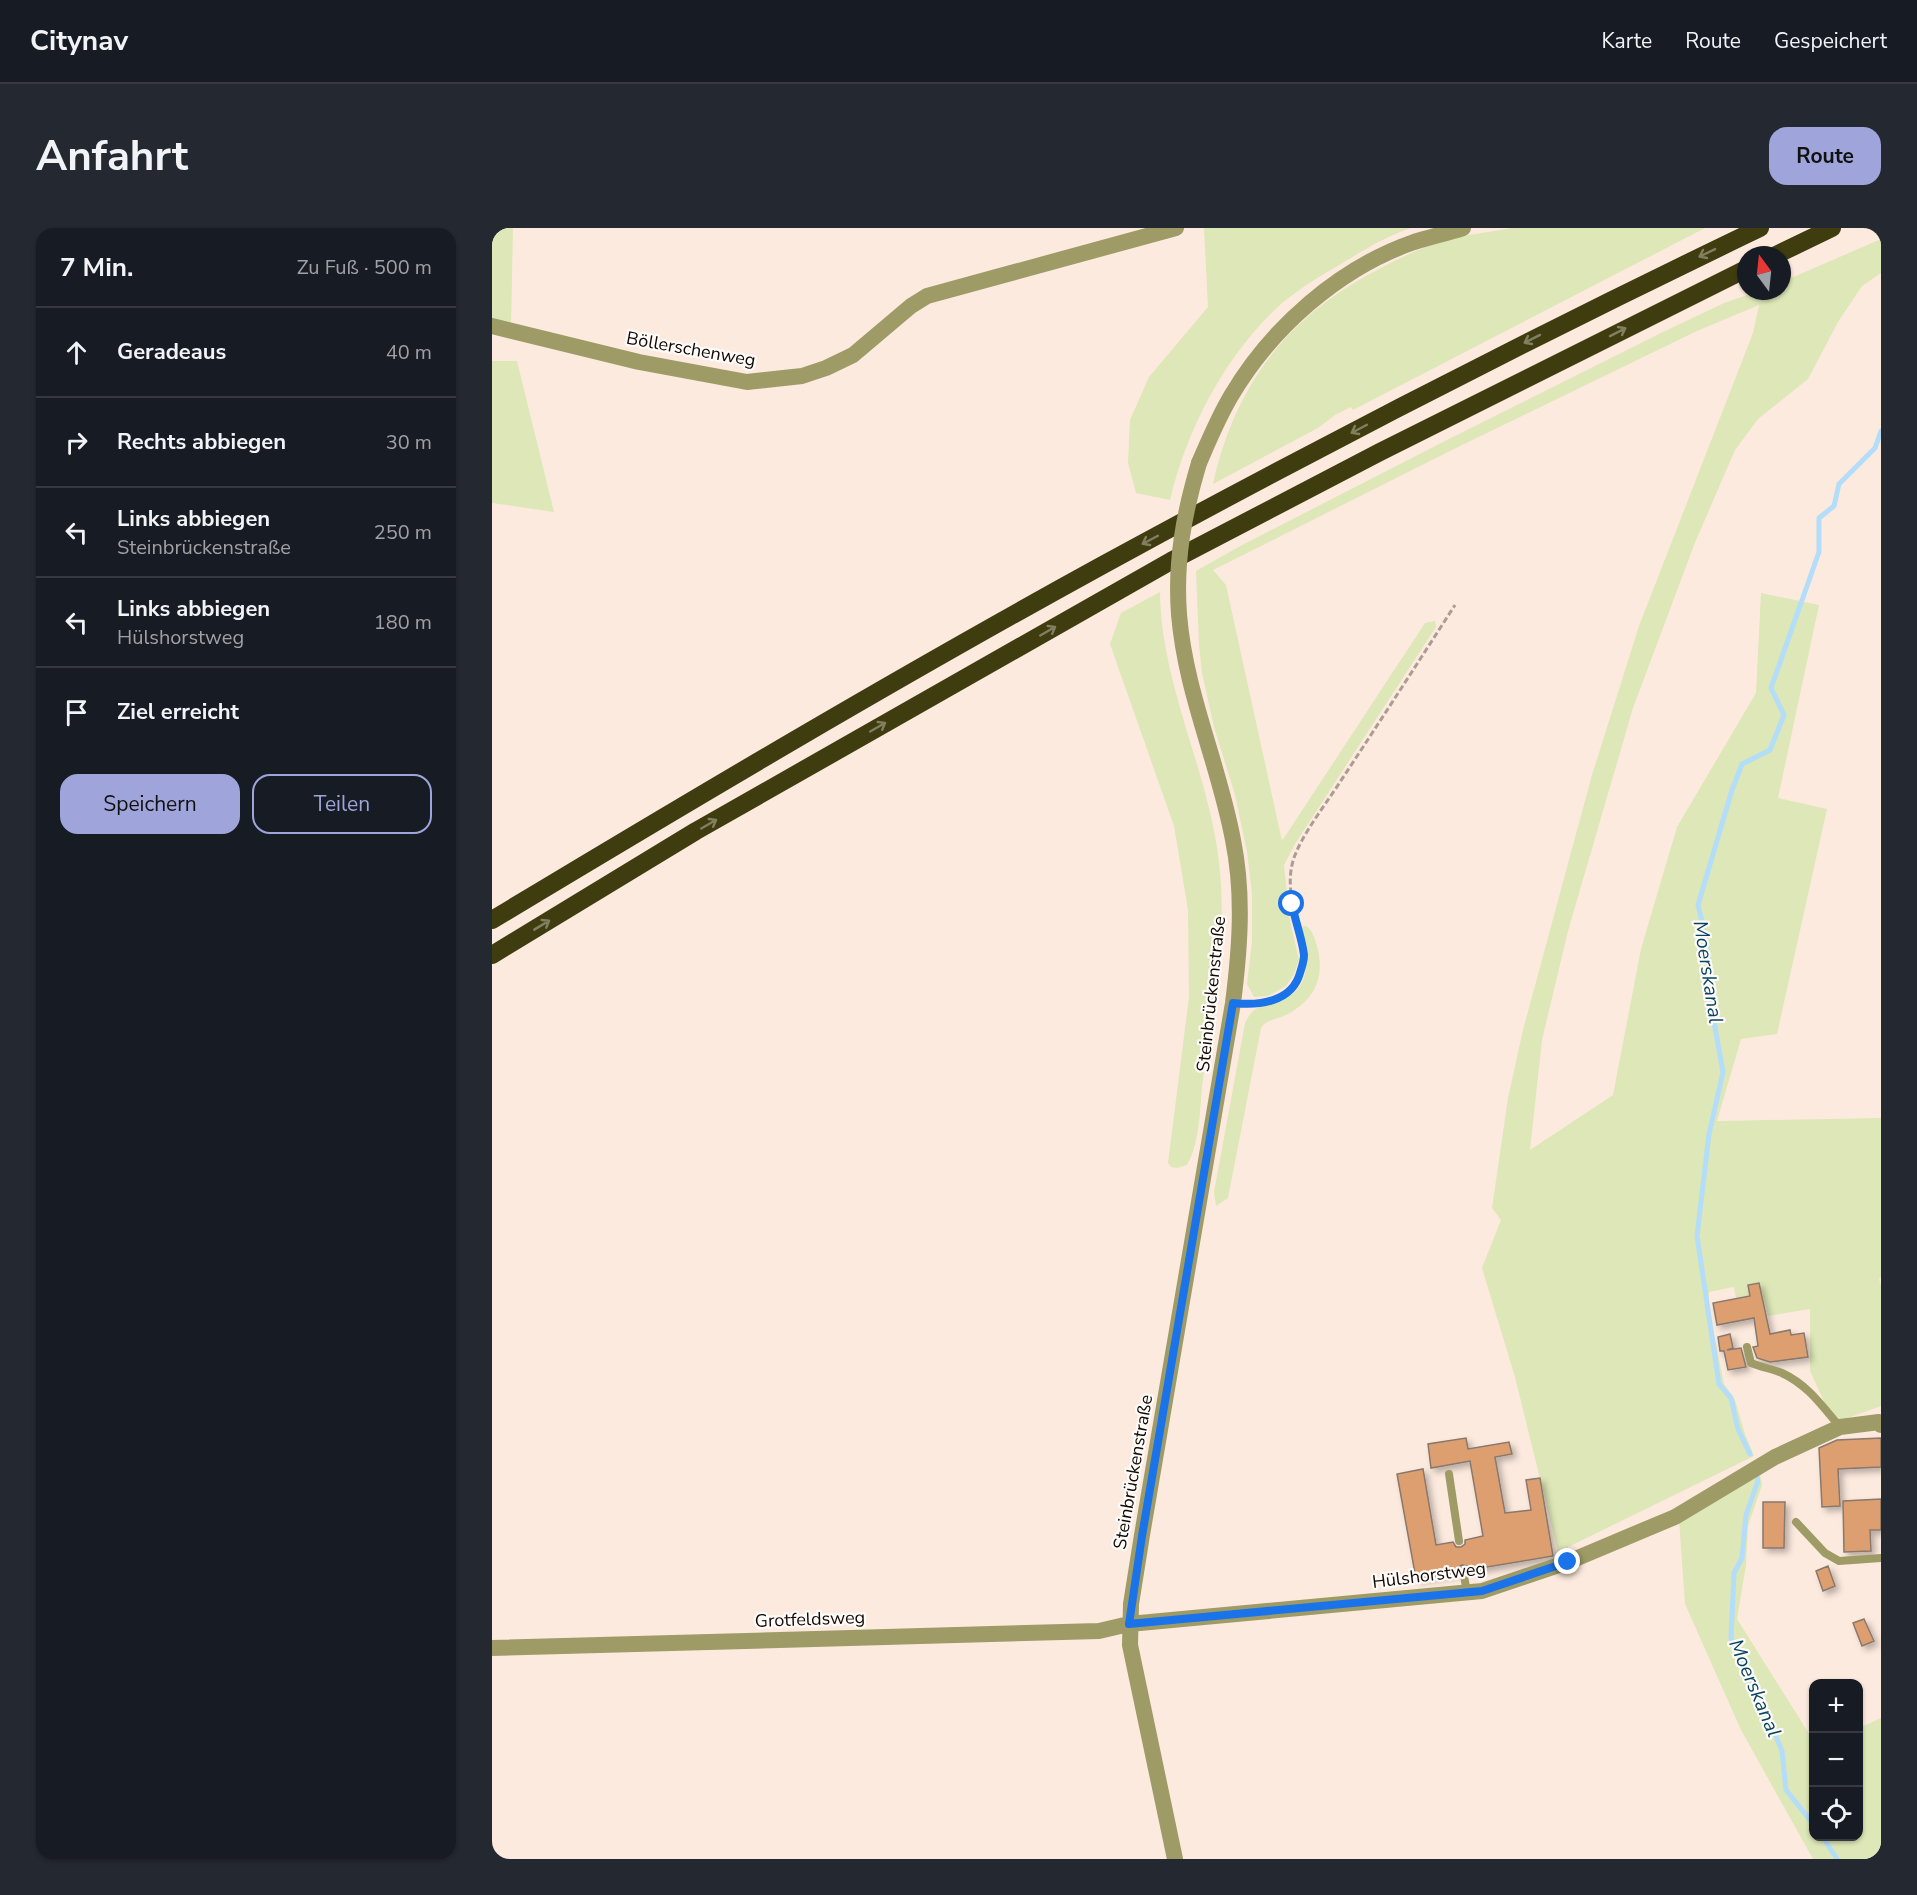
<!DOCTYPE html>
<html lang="de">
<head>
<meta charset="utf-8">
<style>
	:root { --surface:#171b24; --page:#242831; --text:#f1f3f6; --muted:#9ea1a6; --line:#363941; --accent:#9fa5da }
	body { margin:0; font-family:"Nunito Sans",sans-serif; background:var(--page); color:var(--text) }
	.controls { position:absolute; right:18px; bottom:18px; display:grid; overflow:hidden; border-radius:12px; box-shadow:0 2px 4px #0004 }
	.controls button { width:54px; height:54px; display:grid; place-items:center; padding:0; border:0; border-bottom:2px solid var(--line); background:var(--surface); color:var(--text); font:30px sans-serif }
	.compass { position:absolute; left:1245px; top:18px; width:54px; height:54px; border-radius:50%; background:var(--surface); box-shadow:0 2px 4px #0004; rotate:345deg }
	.stop { position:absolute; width:18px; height:18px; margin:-14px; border:4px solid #1a73e8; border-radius:50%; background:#fff }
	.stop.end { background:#1a73e8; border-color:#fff; box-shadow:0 2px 6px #0008 }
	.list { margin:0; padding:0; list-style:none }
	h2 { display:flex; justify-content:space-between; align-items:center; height:78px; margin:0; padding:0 24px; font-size:26px }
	h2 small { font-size:20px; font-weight:400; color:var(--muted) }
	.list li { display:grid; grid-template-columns:39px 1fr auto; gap:18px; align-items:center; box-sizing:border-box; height:90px; padding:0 24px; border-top:2px solid var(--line) }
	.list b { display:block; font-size:22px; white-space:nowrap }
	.list p { margin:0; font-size:20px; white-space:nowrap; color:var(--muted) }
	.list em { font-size:20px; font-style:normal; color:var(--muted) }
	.actions { display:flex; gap:12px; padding:18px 24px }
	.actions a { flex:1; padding:14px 0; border:2px solid var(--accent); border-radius:18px; text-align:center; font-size:21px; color:var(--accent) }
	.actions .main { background:var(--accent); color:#111 }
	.icon { flex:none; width:33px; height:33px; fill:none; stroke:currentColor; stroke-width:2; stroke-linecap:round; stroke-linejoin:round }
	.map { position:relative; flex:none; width:1389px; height:1631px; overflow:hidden; border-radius:18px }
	header { display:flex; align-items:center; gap:36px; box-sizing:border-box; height:84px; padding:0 30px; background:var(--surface); border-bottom:2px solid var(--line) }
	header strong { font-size:28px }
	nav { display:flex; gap:33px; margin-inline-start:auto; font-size:21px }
	.intro { display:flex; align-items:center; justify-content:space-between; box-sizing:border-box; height:144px; padding:0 36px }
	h1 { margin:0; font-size:42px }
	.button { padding:15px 27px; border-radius:18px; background:var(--accent); color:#111; font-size:21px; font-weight:700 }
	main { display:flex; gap:36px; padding:0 36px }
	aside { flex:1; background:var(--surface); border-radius:18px; box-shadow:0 2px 4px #0004 }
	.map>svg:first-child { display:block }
</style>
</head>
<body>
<header>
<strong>Citynav</strong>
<nav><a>Karte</a><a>Route</a><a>Gespeichert</a></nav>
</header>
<div class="intro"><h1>Anfahrt</h1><a class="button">Route</a></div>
<main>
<aside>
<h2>7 Min.<small>Zu Fuß · 500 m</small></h2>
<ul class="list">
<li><svg class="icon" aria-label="ahead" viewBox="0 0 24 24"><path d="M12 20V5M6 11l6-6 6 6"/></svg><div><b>Geradeaus</b></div><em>40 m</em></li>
<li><svg class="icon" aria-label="right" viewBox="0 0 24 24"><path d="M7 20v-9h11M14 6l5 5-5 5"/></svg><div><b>Rechts abbiegen</b></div><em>30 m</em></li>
<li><svg class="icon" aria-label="left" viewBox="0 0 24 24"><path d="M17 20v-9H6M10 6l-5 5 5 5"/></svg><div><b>Links abbiegen</b><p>Steinbrückenstraße</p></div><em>250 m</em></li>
<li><svg class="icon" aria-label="left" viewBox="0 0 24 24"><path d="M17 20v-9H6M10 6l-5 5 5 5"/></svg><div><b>Links abbiegen</b><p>Hülshorstweg</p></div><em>180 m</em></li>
<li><svg class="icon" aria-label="arrive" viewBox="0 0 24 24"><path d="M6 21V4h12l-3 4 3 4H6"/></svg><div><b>Ziel erreicht</b></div></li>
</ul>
<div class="actions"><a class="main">Speichern</a><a>Teilen</a></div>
</aside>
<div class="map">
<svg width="1389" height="1631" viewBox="0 0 1389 1631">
	<defs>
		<filter id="shadow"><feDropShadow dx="4" dy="4" stdDeviation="3" flood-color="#0004"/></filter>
	</defs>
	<rect width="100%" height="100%" fill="#fdeade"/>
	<path fill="#dde7b7" d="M 0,0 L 21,0 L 19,98 L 0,93 Z
		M 712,0 L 919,0 C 895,8 875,20 854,33 C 832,46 809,59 789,76 C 734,126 695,200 678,272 L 644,265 L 636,235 L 638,192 L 657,149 L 716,79 Z
		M 1020,0 L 1213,0 L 861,182 L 859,179 L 843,187 L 826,200 L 721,256 C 743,157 795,89 885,42 C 908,30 932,18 957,11 C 977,6 999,4 1020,0 Z
		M 1389,11 L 1389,45 L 1370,58 L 1346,94 L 1316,151 L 1266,191 L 1243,222 L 1202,317 L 1141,480 L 1076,703 L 1050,812 L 1038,922 L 1121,867 L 1149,721 L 1185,599 L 1264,465 L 1269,365 L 1327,377 L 1286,570 L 1335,581 L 1285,806 L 1249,811 L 1225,893 L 1389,890 L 1389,1049 L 1387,1051 L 1389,1057 L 1389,1178 L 1342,1195 L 1318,1143 L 1318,1081 L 1276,1088 L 1270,1065 L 1244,1070 L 1242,1059 L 1217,1064 L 1216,1076 L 1232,1156 L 1243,1172 L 1253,1206 L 1262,1228 L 1066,1324 L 1023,1149 L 990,1040 L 1009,992 L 1000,980 L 1016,870 L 1031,802 L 1100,547 L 1147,398 L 1261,105 L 1267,77 L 1205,103 L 966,219 L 721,342 L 734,357 L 790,613 L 933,395 L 943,393 L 944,399 L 803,616 L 792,637 L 798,693 L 807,732 L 802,746 L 794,758 L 776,768 L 762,769 L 755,756 L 760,713 L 760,666 L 755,624 L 743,567 L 722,499 L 710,445 L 707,417 L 704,343 L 752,316 L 953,213 L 1173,103 L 1232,75 L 1267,63 L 1290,63 L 1290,54 Z
		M 0,133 L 25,133 L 62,284 L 0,275 Z
		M 668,364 C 669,449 708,526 723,608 C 738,688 725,765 712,844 C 707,874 710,911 695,937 L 685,940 L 679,939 L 676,935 L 697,769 L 696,682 L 682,598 L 618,416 L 629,385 Z
		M 814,698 C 821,702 824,714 826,722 C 832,750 823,770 798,785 C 788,791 776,790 769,800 L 736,970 L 724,978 L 722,964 L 753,795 C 762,778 766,780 783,775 C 822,762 816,732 809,699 Z
		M 1267,1242 L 1270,1257 L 1256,1298 L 1254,1337 L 1245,1391 L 1321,1512 L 1322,1608 L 1366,1608 L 1367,1500 L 1389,1490 L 1389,1631 L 1321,1631 L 1249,1502 L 1193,1376 L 1187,1291 Z"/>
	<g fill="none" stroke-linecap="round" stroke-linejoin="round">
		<path stroke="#b3ddf9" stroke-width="5" d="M 1258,1226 L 1246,1201 L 1239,1170 L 1227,1156 L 1205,1008 L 1217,906 L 1231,844 L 1222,794 L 1218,741 L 1211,698 L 1206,677 L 1240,562 L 1250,536 L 1278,522 L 1292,487 L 1279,460 L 1327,324 L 1327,290 L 1342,278 L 1347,256 L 1383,220 L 1389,203
			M 1264,1245 L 1266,1253 L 1254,1287 L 1250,1330 L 1242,1345 L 1239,1410 L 1273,1481 L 1290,1523 L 1294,1562 L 1322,1597
			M 1330,1608 L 1345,1631"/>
	</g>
	<path fill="#de9f6f" stroke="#88786d" stroke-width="1.5" filter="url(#shadow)" d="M 1267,1055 L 1278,1106 L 1298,1102 L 1299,1107 L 1312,1105 L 1316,1129 L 1278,1134 L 1265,1130 L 1261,1119 L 1266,1118 L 1262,1090 L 1225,1097 L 1221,1075 L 1258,1068 L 1256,1057 Z
		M 1238,1106 L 1241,1120 L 1235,1122 L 1249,1120 L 1254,1139 L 1236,1142 L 1232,1123 L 1228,1123 L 1226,1109 Z
		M 974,1210 L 976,1221 L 1017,1214 L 1020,1226 L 1003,1229 L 1013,1285 L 1039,1282 L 1034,1252 L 1048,1250 L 1061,1328 L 977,1342 L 975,1338 L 970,1337 L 966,1339 L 965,1344 L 924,1351 L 905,1246 L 931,1241 L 944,1317 L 961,1314 L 964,1319 L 969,1319 L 973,1316 L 973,1312 L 991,1308 L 978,1233 L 939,1240 L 936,1216 Z
		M 1389,1210 L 1389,1239 L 1346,1241 L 1348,1278 L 1330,1279 L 1327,1220 L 1345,1212 Z
		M 1389,1271 L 1389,1302 L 1378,1302 L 1379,1323 L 1352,1324 L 1351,1273 Z
		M 1271,1274 L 1293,1274 L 1292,1320 L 1271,1320 Z
		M 1336,1338 L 1343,1358 L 1331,1363 L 1324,1343 Z
		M 1372,1391 L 1382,1413 L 1370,1418 L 1361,1395 Z"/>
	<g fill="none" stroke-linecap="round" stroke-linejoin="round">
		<path stroke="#ac9d94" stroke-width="3" stroke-dasharray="6 3" stroke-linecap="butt" d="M 758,776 C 856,762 784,691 801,633 C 808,609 834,576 848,554 C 887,495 925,436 963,377"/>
		<path stroke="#9e9b67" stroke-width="8" d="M 1255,1119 L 1259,1135 C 1269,1139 1280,1141 1290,1145 C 1316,1157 1330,1178 1348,1199
			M 957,1246 L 967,1313
			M 1304,1294 L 1333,1325 L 1347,1333 L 1389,1330
			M 971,1343 L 975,1364"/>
		<path stroke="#9e9b67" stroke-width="16" d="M 0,98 L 147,134 L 255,154 L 310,148 L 334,140 L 361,127 L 419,78 L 435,68 L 684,0
			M 707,235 C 717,212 726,190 739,168 C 779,100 847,40 922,14 C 938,9 955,5 971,0
			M 0,1420 L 607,1403 L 637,1396 L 990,1363 L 1076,1334 L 1183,1289 L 1283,1229 L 1348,1199 L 1387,1194 L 1389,1197
			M 683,1631 L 638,1417 L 639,1376 L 650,1307 L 741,775 C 748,720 752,666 741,612 C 727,536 693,464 687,386"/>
		<path stroke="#3f3c0f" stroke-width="18" d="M 1284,27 L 1340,0
			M 0,692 C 201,571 403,451 609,338 C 825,220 1045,107 1268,0
			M 0,727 L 204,603 L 679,333 L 888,224 L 1254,41"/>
		<path stroke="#9e9b67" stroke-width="16" d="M 687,386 C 683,333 692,285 707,235"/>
	</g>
	<defs><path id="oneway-shaft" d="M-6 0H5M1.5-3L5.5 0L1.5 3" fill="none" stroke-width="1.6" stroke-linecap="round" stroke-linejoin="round" transform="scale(1.5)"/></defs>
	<g stroke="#827f61">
		<use href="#oneway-shaft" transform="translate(1215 25) rotate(154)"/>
		<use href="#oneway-shaft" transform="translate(1126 104) rotate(-27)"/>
		<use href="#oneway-shaft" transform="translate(1040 111) rotate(153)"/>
		<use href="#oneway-shaft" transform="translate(867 201) rotate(152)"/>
		<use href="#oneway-shaft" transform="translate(658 312) rotate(152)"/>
		<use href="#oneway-shaft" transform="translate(556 403) rotate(-30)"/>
		<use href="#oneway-shaft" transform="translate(386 499) rotate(-30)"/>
		<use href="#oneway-shaft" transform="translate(217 596) rotate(-30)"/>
		<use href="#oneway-shaft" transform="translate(50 697) rotate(-31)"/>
	</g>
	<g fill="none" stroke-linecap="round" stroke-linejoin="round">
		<path stroke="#1a73e8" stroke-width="8" d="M 800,676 C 803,693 810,710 812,727 C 812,733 810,739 808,745 C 800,774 767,778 741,775 L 650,1308 L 637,1396 L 990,1363 L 1076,1334"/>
	</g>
	<g text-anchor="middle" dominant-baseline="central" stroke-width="4.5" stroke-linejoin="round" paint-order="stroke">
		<g font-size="18" fill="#100a06" stroke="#fefbf8">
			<text transform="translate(199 121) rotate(10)">Böllerschenweg</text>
			<text transform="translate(719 766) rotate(-84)">Steinbrückenstraße</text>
			<text transform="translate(641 1244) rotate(-80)">Steinbrückenstraße</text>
			<text transform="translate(937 1347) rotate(-7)">Hülshorstweg</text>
			<text transform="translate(318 1391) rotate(-2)">Grotfeldsweg</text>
		</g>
		<g font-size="20" font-style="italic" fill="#074463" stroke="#fefbf8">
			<text transform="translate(1216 744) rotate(81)">Moerskanal</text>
			<text transform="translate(1263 1460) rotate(67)">Moerskanal</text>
		</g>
	</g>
</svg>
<div class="controls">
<button>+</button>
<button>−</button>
<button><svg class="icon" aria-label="locate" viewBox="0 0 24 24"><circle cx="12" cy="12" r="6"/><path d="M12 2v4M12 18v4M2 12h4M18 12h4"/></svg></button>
</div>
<svg class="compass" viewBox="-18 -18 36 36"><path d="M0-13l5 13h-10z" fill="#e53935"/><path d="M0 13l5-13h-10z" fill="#9ea1a6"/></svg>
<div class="stop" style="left:800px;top:676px"></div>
<div class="stop end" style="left:1076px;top:1334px"></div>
</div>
</main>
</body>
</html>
